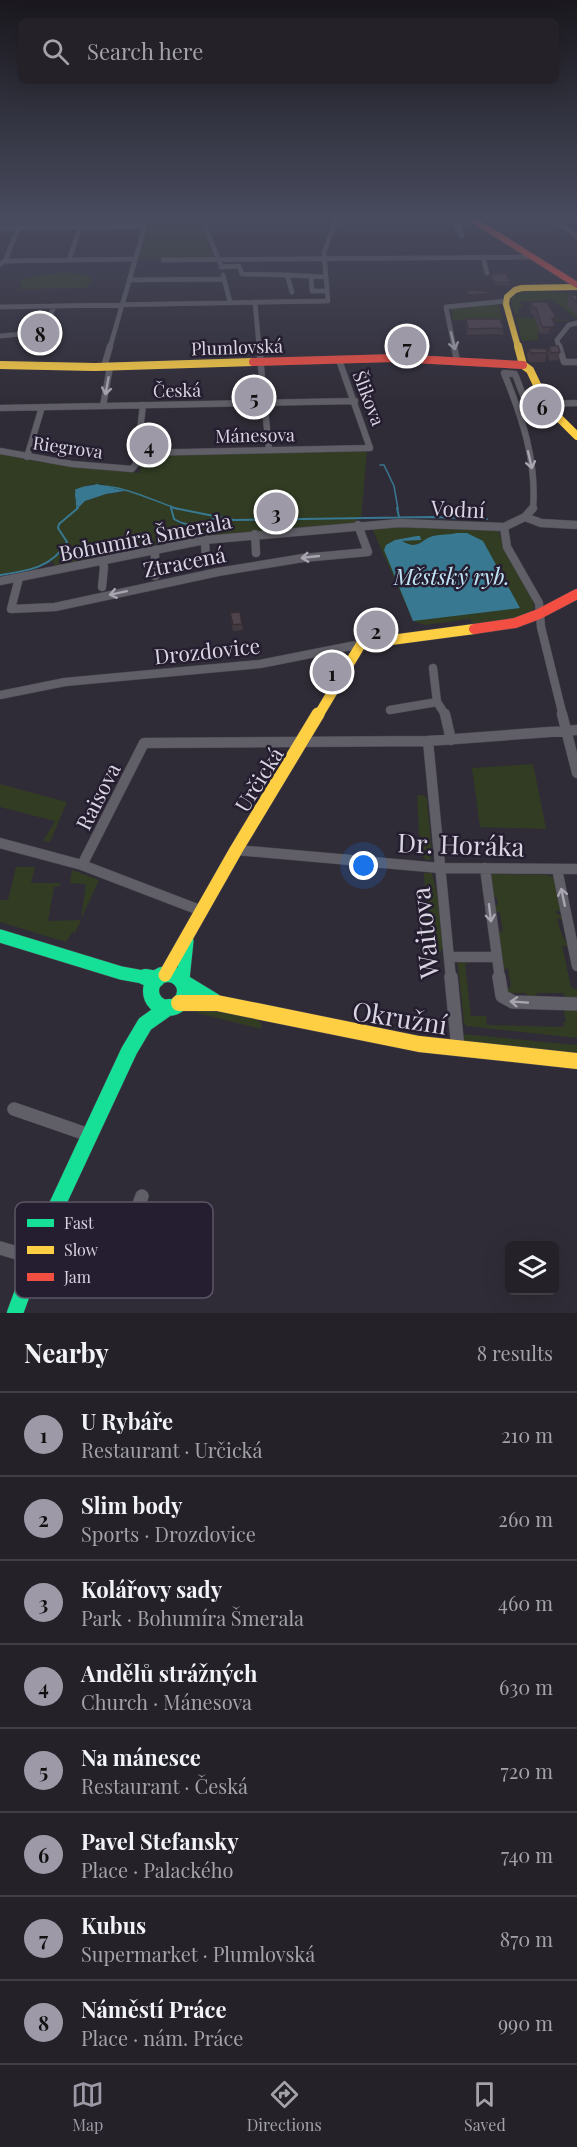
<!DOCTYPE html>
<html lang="en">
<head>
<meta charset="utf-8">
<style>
	:root { --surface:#242129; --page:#2c2931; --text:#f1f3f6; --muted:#a3a3a8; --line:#413e46; --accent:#9d99a6 }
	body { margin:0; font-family:"Playfair Display",serif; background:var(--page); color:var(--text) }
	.controls { position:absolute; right:18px; bottom:18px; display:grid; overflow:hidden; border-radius:9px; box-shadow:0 6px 24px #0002 }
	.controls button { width:54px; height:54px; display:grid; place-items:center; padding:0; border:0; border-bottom:2px solid var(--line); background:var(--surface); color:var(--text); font:30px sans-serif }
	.you { position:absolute; left:364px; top:866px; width:21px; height:21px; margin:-15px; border:4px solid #fff; border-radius:50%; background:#1a73e8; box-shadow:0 0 0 9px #1a73e833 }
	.badge { display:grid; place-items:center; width:39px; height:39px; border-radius:50%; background:var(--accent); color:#111; font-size:20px; font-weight:700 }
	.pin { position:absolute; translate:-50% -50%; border:3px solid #fff; box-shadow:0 2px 6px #0006 }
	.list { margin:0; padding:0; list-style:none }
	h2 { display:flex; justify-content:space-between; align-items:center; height:78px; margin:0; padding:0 24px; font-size:26px }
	h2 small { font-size:20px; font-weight:400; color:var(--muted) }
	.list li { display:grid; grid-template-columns:39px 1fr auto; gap:18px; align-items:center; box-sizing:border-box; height:84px; padding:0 24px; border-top:2px solid var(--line) }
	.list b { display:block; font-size:22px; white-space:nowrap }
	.list p { margin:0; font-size:20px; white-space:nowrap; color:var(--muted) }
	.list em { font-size:20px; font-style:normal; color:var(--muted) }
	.icon { flex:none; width:33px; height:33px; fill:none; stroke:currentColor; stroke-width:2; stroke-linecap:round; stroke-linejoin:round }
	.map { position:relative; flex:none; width:577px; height:1313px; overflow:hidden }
	.search { position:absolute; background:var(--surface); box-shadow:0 6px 24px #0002; left:18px; right:18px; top:18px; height:66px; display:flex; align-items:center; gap:15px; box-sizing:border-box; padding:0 21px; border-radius:9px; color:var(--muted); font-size:22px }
	.sheet { height:750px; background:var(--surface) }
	nav { display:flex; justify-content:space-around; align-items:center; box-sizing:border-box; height:84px; border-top:2px solid var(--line); background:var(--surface); font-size:16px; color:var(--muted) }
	nav a { display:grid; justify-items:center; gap:3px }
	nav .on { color:var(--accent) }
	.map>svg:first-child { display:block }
</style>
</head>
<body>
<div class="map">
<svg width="577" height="1313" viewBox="0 0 577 1313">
	<rect width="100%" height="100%" fill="#302c37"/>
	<path fill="#313c23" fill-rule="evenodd" d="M 149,219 L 200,219 L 214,260 L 138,259 Z
		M 37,275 C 51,275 82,269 93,280 L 87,286 L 90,288 L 17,289 L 23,287 L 20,284 L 21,280 Z
		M 532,290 L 577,294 L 577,319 L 552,300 L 520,302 L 524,308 L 518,308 L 519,313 L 532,315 L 515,314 L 510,298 L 518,292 Z
		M 496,304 L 499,305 L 503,321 L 453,320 L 451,307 Z
		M 516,317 L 569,320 L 570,321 L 536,321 L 540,332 L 537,332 L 539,340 L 522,341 Z
		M 367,451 L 361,519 L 356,519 L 357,522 L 367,522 L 183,538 L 55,567 L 53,561 L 32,570 L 0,575 L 0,454 L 26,459 L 140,473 L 142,458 L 147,455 ZM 102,484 L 124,492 L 106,494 L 85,501 L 78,508 L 75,495 L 87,485 Z
		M 371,526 L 498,530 L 505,551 L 532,597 L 534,609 L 522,617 L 473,626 L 470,619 L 425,625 L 413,621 Z
		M 533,764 L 546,829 L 480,827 L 472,768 Z
		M 0,784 L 67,802 L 50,842 L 43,841 L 55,821 L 0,807 Z
		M 417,795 L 423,795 L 427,798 L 432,854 L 430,860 L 426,860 L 420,854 Z
		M 16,867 L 35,867 L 31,883 L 61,883 L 59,886 L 54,887 L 48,921 L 81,920 L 75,933 L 72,932 L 66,942 L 0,922 L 0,900 L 8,900 Z
		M 72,870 L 99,880 L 81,919 L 86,884 L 70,883 Z
		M 424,873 L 432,873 L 438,899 L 443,948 L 438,955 L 431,953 L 428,947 Z
		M 489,874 L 548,875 L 554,878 L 563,913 L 556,910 L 556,913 L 564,917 L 565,921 L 557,918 C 560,931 563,940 571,948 L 562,945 L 571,987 L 577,990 L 577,998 L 568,1001 L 563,993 L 536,993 L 540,1000 L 530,1000 L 525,993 L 512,993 L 515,999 L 503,991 L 511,987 L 508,968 L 500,971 L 495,930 L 503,932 L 500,913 L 492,909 L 492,904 L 498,905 L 497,898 L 490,895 Z
		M 457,957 L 469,961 L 469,963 L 465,964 L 471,1016 L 486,1016 L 487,1025 L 564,1027 L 563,1023 L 566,1022 L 563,1006 L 577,1008 L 577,1038 L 467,1026 L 464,1023 Z
		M 197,1006 L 258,1020 L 262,1024 L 261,1029 L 197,1013 Z
		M 462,1034 L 577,1045 L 577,1055 L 465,1042 Z"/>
	<path fill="#387891" d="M 97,484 L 125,491 L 106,494 L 85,501 L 78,508 L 75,495 L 76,490 Z
		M 457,533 L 467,533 L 483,541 L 520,608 L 413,621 L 384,550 L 386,545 L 395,540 L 417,536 L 420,536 L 421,540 L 402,541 C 419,551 421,539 433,536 C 441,534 450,535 457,533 Z"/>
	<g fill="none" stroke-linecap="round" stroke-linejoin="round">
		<path stroke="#387891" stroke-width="1.5" d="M 380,465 L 384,465 L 394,486 L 398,509
			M 171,506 L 172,509
			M 77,509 L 76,490 C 106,476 148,499 178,509"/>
		<path stroke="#387891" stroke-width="2" d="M 171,508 L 174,519 C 188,528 201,525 215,518
			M 174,508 L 234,520 L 431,517 L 487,519
			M 397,508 L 399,517
			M 0,575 C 27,571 52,568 67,542 L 58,528 L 59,524 L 78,508"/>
		<defs>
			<path id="street-far4" d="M 202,219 L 220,263
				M 554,219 L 577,237
				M 0,228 L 145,226
				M 462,235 L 456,226 L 476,221
				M 483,257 L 487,273
				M 69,260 L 83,219
				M 163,260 L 534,257
				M 5,261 L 22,219
				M 0,264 L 5,261 L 135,259
				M 221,267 L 239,266 L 242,274 L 287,275 L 292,292
				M 223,275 L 230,302
				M 287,275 L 326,277
				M 311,277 L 312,291 L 326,291
				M 129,280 L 224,279
				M 255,302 L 259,347
				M 0,307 L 328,301 L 324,253 L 336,219
				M 0,336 L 45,332 L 54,306
				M 110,347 L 147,219
				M 454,347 L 446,307 L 506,301
				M 559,347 L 557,340 L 569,325 L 577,323"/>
			<path id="street-far3" d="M 259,346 L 269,450
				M 454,346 L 457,361
				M 559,346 L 564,362 L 577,362
				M 104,367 L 110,346
				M 522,403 L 545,402
				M 526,403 L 515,374 L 504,373 C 522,417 537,461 533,509
				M 546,404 L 577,403
				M 103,406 L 110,367
				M 0,408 L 355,401
				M 0,451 L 72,464 L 132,469 L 136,464 L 143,405
				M 138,453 L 370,448 L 339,360
				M 27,457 L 42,407"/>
			<path id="street-far2" d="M 525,517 L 533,508
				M 504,527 L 507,547 L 539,603 L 541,627 L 563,716
				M 255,534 L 256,553
				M 205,540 L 206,564
				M 155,550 L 155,576
				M 102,561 L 104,567 L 102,587
				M 19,578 L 11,609 L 55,607 L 218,572 L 303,558 L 368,552 L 358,525
				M 0,581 L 205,540 L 400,523 L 504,527 L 525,517 L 541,523 L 577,525
				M 433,668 L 437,702 L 446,716
				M 0,695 L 65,682 L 260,664 L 361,644
				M 390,710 L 437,702"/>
			<path id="street-far1" d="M 445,714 L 451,740
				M 562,714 L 577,773
				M 428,741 L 451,979
				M 0,843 L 82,865 L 202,911
				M 236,850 L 440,868 L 577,869
				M 82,865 L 144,743 L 428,741 L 577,730
				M 485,868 L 500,979
				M 557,869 L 577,966
				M 449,957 L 496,957"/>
			<path id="street" d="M 451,977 L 458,1049
				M 499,977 L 502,996 L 513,1002 L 577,1004
				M 14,1109 L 89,1135
				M 57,1206 L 129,1231
				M 0,1248 L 34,1258
				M 115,1270 L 142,1196"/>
			<path id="fast-far1" d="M 0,936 L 121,973 L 154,979
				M 183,979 L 187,941"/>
			<path id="fast" d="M151 991a17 17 0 1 1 34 0a17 17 0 1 1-34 0Z
				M 145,977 L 157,979
				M 186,984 L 214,1001
				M 15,1313 L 45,1231 L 129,1051 L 145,1024 L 169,1007"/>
			<path id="slow-far4" d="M 518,347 L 506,304 L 507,297 L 515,290 L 522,288 L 577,287"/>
			<path id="slow-far3" d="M 518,346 L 523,365
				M 0,365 L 95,367 L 253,362
				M 523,365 L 530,370 L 547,406 L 577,436"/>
			<path id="slow-far2" d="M 318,716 L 361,644 L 474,629"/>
			<path id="slow-far1" d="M 165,975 L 236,850 L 318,714"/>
			<path id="slow" d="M 179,1003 L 217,1003 L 419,1044 L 577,1061"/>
			<path id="jam-far2" d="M 472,219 L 577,285"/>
			<path id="jam-far1" d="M 253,362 L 395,358 L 523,365"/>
			<path id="jam" d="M 474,629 L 515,623 L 539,614 L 577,594"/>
		</defs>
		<use href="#street-far4" stroke="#4b4851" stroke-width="5"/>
		<use href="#street-far3" stroke="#4b4851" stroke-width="7"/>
		<use href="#street-far2" stroke="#4b4851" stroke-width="9"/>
		<use href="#street-far1" stroke="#4b4851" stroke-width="11"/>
		<use href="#street" stroke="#4b4851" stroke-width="14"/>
		<use href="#fast-far1" stroke="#4b4851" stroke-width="14"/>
		<use href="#fast" stroke="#4b4851" stroke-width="17"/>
		<use href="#slow-far4" stroke="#4b4851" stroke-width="7"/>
		<use href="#slow-far3" stroke="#4b4851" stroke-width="8"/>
		<use href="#slow-far2" stroke="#4b4851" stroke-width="11"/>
		<use href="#slow-far1" stroke="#4b4851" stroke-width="14"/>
		<use href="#slow" stroke="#4b4851" stroke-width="17"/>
		<use href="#jam-far2" stroke="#4b4851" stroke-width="7"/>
		<use href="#jam-far1" stroke="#4b4851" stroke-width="8"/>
		<use href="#jam" stroke="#4b4851" stroke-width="11"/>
		<use href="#street-far4" stroke="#605e66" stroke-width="4.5"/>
		<use href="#street-far3" stroke="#605e66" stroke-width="6"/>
		<use href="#street-far2" stroke="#605e66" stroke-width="8"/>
		<use href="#street-far1" stroke="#605e66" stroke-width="10"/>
		<use href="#street" stroke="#605e66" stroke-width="13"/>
		<use href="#fast-far1" stroke="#16e098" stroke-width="13"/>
		<use href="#fast" stroke="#16e098" stroke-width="16"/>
		<use href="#slow-far4" stroke="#ffcf43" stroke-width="6"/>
		<use href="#slow-far3" stroke="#ffcf43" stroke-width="8"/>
		<use href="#slow-far2" stroke="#ffcf43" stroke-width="10"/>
		<use href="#slow-far1" stroke="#ffcf43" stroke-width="13"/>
		<use href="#slow" stroke="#ffcf43" stroke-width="16"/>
		<use href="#jam-far2" stroke="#f24e42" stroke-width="6"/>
		<use href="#jam-far1" stroke="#f24e42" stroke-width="8"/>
		<use href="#jam" stroke="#f24e42" stroke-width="10"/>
	</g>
	<path fill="#433940" d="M 491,275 L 510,282 L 510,285 L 495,285 L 490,277 Z
		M 569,295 L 577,295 L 577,316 L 567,305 Z
		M 531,302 L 555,323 L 554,324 L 555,326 L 553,333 L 548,334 L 540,333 L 534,315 L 531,314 L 530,308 Z
		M 466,319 L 504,330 L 503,335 L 497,334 L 467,335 L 466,324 Z
		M 395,339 L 420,347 L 420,349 L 416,350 L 416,352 L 397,352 Z
		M 549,346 L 560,352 L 558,360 L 549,361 L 548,354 Z
		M 528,348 L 547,353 L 545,362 L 529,362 L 527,356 Z
		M 230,613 L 242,624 L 243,630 L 233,631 Z
		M 319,658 L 342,663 L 331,679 L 325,677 L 325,674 L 331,665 L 322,667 L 318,661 Z"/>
	<path fill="#372e34" d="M 495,293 L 494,298 L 465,300 L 465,295 Z
		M 556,317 L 555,323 L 551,325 L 552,318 Z
		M 555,326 L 553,333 L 548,334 L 550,327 Z
		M 342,659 L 342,663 L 331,679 L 331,676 Z
		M 334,661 L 333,664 L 322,667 L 322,664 Z"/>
	<path fill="#4e424b" stroke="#372e34" stroke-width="1.5" d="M 506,273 L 510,282 L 495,283 L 491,275 Z
		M 469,290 L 495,292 L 495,293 L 465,295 Z
		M 569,295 L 577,295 L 577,303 Z
		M 531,302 L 547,302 L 556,317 L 552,318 L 555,326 L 550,327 L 542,327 L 536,308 L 532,307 Z
		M 466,319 L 500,319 L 504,330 L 498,328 L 468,329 Z
		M 395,339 L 418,339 L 420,347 L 416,347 L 416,349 L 397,349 Z
		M 549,346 L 558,346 L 560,352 L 551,353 Z
		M 528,348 L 547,349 L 547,353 L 531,353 Z
		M 240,612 L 242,624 L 233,625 L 230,613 Z
		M 340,652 L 342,659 L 331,676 L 325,674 L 334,661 L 322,664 L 319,658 Z"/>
	<defs><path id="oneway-shaft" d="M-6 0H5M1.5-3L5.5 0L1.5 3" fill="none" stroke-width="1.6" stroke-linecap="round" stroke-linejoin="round" transform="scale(1.5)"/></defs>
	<g stroke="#a8a5b0">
		<use href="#oneway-shaft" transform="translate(453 341) rotate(77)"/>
		<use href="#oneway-shaft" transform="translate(107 386) rotate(100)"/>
		<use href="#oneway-shaft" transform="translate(530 460) rotate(77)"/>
		<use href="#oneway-shaft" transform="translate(310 557) rotate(174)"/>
		<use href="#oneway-shaft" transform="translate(118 593) rotate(168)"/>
		<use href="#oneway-shaft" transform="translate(563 897) rotate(-102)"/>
		<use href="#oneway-shaft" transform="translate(490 913) rotate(83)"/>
		<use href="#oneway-shaft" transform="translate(519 1002) rotate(-176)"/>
	</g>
	<linearGradient id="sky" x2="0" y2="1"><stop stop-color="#1a181e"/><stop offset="0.54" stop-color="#484b5e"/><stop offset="1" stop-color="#484b5e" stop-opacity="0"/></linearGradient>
	<rect width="577" height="403" fill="url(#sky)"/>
	<g text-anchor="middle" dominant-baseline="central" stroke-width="5" stroke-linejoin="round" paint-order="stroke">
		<g font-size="18" fill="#d8d4e1" stroke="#251e31">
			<text transform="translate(237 347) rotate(-2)">Plumlovská</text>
			<text transform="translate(177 390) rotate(-1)">Česká</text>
			<text transform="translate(369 398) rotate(69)">Šlikova</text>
			<text transform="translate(255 435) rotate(-1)">Mánesova</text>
			<text transform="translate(68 447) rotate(8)">Riegrova</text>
		</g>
		<g font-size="21" fill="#d8d4e1" stroke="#251e31">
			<text transform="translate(458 508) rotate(3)">Vodní</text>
			<text transform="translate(145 536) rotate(-11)">Bohumíra Šmerala</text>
			<text transform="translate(184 561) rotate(-11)">Ztracená</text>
			<text transform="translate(207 650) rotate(-6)">Drozdovice</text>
			<text transform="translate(258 779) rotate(-58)">Určická</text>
			<text transform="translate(97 796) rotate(-63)">Raisova</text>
		</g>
		<g font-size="22" font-style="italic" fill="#c0e4f5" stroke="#251e31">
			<text x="452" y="576">Městský ryb.</text>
		</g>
		<g font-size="26" fill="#d8d4e1" stroke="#251e31">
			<text transform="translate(461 844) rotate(2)">Dr. Horáka</text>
			<text transform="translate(424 933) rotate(-96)">Waitova</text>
			<text transform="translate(400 1017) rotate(9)">Okružní</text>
		</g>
	</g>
	<rect x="15" y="1202" width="198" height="96" rx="9" fill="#251e31" stroke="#5b5566" stroke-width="1.5"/>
	<rect x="27" y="1219" width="27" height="8" fill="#16e098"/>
	<rect x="27" y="1246" width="27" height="8" fill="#ffcf43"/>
	<rect x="27" y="1273" width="27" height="8" fill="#f24e42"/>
	<g font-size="16" fill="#d8d4e1">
		<text x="64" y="1229">Fast</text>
		<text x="64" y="1256">Slow</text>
		<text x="64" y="1283">Jam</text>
	</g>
</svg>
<div class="controls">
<button><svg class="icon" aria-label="layers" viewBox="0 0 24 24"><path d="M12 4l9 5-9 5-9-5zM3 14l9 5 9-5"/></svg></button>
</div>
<div class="you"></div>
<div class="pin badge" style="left:332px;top:672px">1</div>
<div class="pin badge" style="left:376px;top:630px">2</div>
<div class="pin badge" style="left:276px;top:512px">3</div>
<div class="pin badge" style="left:149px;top:445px">4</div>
<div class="pin badge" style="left:254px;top:397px">5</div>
<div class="pin badge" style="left:542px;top:406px">6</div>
<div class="pin badge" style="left:407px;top:346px">7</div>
<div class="pin badge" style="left:40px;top:333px">8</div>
<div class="search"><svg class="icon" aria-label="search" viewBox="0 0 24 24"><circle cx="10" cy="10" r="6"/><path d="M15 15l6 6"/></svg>Search here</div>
</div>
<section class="sheet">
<h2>Nearby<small>8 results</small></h2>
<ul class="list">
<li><span class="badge">1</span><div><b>U Rybáře</b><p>Restaurant · Určická</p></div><em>210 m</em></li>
<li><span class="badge">2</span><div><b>Slim body</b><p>Sports · Drozdovice</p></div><em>260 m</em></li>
<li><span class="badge">3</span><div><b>Kolářovy sady</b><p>Park · Bohumíra Šmerala</p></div><em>460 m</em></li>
<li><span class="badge">4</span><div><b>Andělů strážných</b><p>Church · Mánesova</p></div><em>630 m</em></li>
<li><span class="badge">5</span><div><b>Na mánesce</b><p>Restaurant · Česká</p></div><em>720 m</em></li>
<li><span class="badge">6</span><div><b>Pavel Stefansky</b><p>Place · Palackého</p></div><em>740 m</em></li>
<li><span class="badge">7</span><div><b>Kubus</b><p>Supermarket · Plumlovská</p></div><em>870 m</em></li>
<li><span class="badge">8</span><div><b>Náměstí Práce</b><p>Place · nám. Práce</p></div><em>990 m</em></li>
</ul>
</section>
<nav>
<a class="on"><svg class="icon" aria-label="map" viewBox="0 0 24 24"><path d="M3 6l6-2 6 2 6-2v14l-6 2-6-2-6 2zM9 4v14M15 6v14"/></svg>Map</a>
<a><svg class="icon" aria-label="directions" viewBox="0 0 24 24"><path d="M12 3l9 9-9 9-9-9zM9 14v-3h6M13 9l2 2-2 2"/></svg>Directions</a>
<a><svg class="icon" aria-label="saved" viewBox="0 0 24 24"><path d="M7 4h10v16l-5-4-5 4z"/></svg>Saved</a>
</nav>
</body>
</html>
